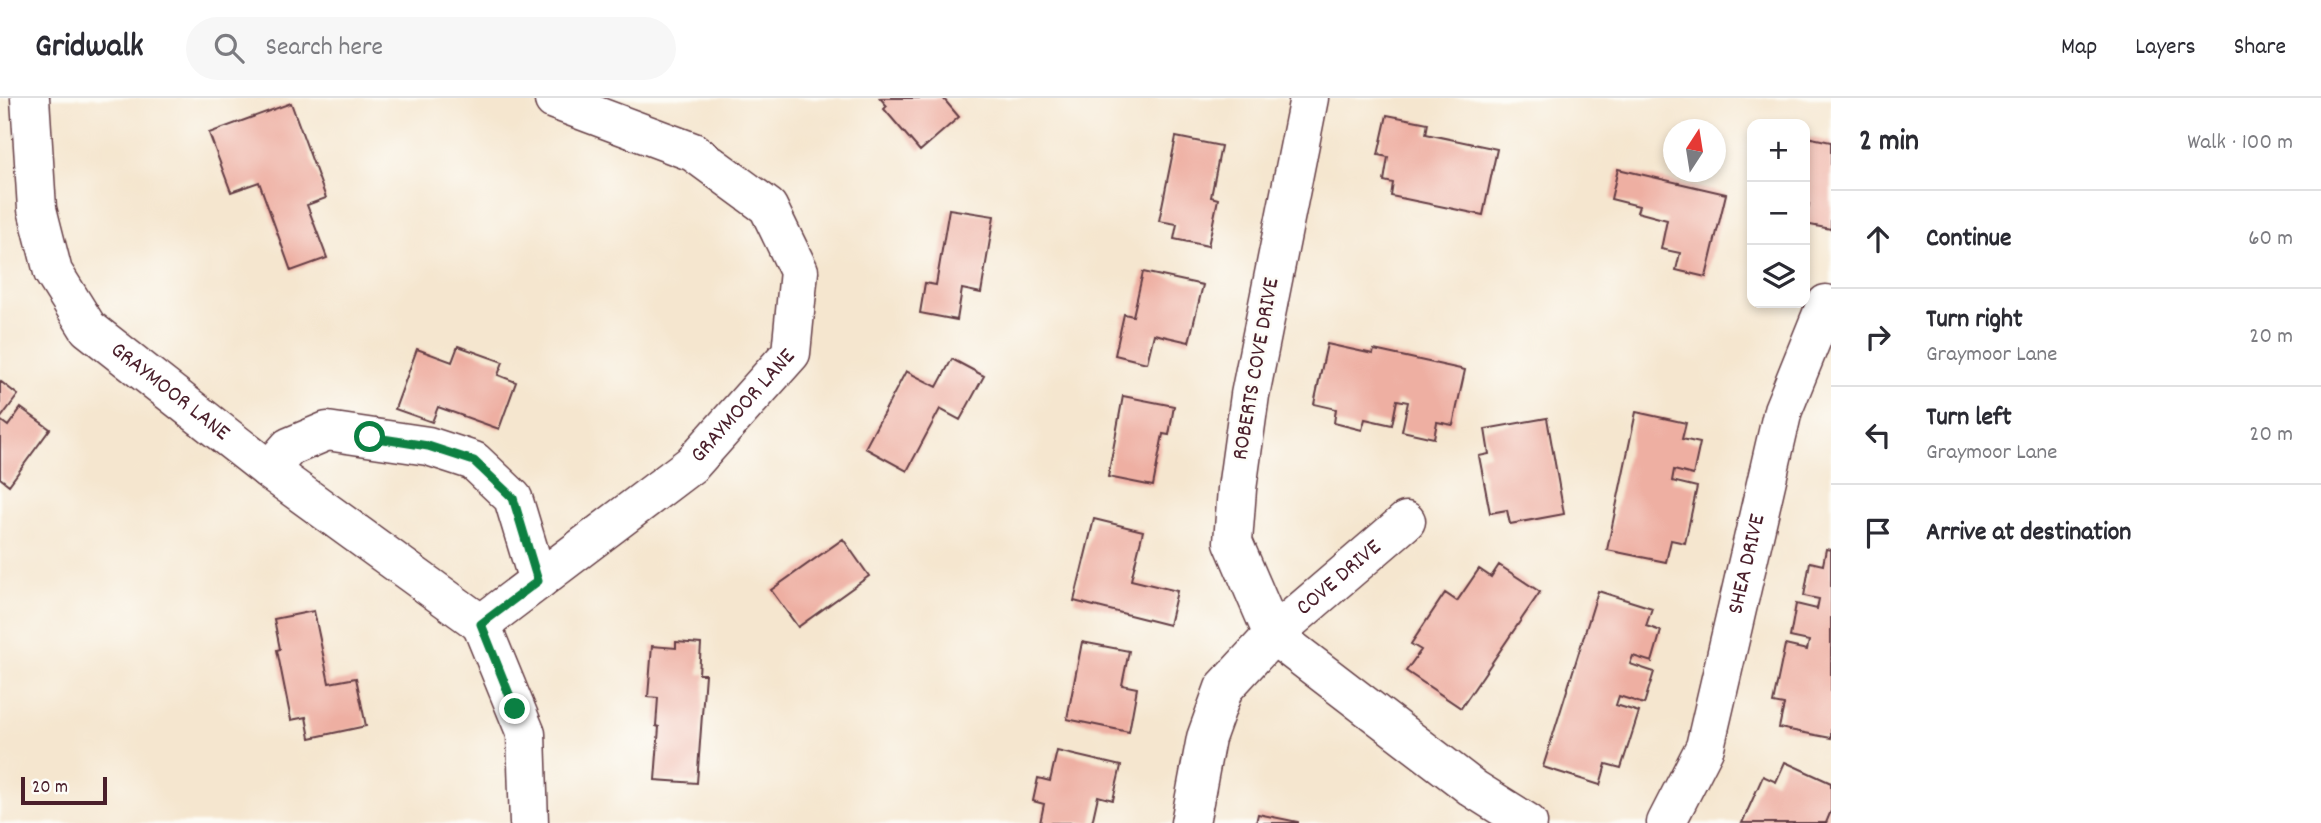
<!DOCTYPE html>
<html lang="en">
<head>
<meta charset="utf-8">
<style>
	:root { --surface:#fff; --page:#f7f7f7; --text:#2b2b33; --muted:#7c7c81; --line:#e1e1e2 }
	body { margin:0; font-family:Dekko,sans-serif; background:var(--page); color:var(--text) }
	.controls { position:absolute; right:21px; top:21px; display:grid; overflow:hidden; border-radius:14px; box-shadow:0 4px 10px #0003 }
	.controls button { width:63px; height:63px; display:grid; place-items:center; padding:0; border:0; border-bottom:2px solid var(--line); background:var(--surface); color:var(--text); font:35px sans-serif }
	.compass { position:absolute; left:1663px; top:21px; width:63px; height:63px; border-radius:50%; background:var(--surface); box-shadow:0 4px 10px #0003; rotate:12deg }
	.scale { position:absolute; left:21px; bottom:18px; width:86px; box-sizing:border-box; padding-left:7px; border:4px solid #4a1f2b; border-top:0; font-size:19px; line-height:24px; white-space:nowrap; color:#4a1f2b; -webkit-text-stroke:5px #fdfcf7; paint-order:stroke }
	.stop { position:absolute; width:21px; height:21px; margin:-16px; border:5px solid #0b8043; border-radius:50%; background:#fff }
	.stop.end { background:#0b8043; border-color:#fff; box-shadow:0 2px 7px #0008 }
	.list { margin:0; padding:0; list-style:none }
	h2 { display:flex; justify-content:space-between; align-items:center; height:91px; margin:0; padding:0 28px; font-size:30px }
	h2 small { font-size:23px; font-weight:400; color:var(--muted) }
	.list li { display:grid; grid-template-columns:46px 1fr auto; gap:21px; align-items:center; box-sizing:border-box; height:98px; padding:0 28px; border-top:2px solid var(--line) }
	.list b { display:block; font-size:26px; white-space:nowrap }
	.list p { margin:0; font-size:23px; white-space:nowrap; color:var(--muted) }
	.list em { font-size:23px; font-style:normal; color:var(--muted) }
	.icon { flex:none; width:38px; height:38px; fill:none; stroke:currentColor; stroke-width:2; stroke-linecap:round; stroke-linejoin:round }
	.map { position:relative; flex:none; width:1831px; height:725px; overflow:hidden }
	header { display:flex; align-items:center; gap:42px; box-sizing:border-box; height:98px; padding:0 35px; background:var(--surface); border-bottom:2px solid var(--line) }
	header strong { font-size:33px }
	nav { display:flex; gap:38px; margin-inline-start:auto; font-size:24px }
	.search { width:490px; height:63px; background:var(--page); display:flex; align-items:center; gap:18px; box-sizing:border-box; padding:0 24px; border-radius:38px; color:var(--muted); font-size:26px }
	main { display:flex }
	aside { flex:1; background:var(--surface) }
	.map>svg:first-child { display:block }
</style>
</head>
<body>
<header>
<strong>Gridwalk</strong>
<div class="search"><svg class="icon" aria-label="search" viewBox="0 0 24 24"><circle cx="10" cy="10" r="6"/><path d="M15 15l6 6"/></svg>Search here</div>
<nav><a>Map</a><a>Layers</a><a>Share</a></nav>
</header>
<main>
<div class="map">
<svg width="1831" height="725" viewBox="0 0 1831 725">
	<rect width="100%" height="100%" fill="#fdfcf7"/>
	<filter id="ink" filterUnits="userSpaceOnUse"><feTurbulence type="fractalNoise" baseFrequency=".0143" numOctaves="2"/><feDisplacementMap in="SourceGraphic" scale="14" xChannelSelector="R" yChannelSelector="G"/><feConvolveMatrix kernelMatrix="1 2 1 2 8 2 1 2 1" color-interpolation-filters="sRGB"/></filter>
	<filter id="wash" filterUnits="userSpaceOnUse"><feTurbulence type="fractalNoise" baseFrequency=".00686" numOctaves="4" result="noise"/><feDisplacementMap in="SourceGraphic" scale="28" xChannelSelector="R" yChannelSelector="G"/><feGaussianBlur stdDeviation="1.57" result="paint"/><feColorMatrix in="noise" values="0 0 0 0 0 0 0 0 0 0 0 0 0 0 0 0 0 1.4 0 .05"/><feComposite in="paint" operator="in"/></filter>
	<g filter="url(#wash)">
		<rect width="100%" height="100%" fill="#f5e6cf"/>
		<g id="blocks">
			<path fill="#eeafa2" d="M 880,0 L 943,0 L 959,19 L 920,53 L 884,11 L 887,8 Z
				M 291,5 L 326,100 L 307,107 L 327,160 L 291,173 L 259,84 L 231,94 L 209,35 Z
				M 1387,17 L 1428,25 L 1426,36 L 1497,51 L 1483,117 L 1391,98 L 1393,85 L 1384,83 L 1388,59 L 1378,57 Z
				M 1176,39 L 1221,48 L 1211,99 L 1218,101 L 1208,148 L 1174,141 L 1177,126 L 1159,123 Z
				M 1807,39 L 1831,44 L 1831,131 L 1805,126 L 1809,106 L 1805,105 L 1805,50 Z
				M 1618,71 L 1726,96 L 1706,179 L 1676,172 L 1680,155 L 1661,151 L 1667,122 L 1637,114 L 1639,108 L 1611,101 Z
				M 949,111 L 994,118 L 981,195 L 962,191 L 957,222 L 920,215 L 925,185 L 936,187 Z
				M 1143,174 L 1203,187 L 1189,244 L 1154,236 L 1147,265 L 1115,257 L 1124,216 L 1133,218 Z
				M 1327,246 L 1373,256 L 1374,252 L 1465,272 L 1453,327 L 1437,324 L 1434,340 L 1402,333 L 1408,304 L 1397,302 L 1392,327 L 1365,321 L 1362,332 L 1334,325 L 1336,311 L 1314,306 Z
				M 458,248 L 503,264 L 498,277 L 516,284 L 499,331 L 438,309 L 432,324 L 395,311 L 417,251 L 452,264 Z
				M 952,261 L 984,278 L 960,322 L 940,311 L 907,373 L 865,350 L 906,273 L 937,289 Z
				M 0,283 L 18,297 L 0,321 Z
				M 1123,298 L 1174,308 L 1169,337 L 1163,336 L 1153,388 L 1108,379 Z
				M 21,310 L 50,331 L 9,387 L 0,380 L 0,322 L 8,328 Z
				M 1636,314 L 1686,325 L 1682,341 L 1700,345 L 1693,377 L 1674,372 L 1672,383 L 1697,389 L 1685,445 L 1671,442 L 1666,464 L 1607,452 Z
				M 1547,320 L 1564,416 L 1510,426 L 1507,412 L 1490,415 L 1479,358 L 1489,356 L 1485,331 Z
				M 1094,421 L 1143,433 L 1131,482 L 1177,493 L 1169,527 L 1074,503 Z
				M 843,441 L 869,478 L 798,529 L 771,492 Z
				M 1826,451 L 1831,452 L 1831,640 L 1779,630 L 1784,607 L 1773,605 L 1785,547 L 1807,552 L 1809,543 L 1790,539 L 1796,506 L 1817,511 L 1819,501 L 1804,498 L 1810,464 L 1823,467 Z
				M 1499,467 L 1540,494 L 1461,610 L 1406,573 L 1421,552 L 1411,546 L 1445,495 L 1457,503 L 1479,471 L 1491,479 Z
				M 1598,493 L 1652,510 L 1646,528 L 1661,533 L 1652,564 L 1633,558 L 1630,566 L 1654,574 L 1644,606 L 1619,598 L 1616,607 L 1639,614 L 1621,670 L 1606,666 L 1600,687 L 1543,669 Z
				M 314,513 L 329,585 L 356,580 L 366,628 L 310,640 L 306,619 L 291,622 L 277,552 L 280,551 L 274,521 Z
				M 676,544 L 701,546 L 699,576 L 705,576 L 697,685 L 655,682 L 659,629 L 656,628 L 658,600 L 648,599 L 652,548 L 676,550 Z
				M 1082,544 L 1129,553 L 1122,587 L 1137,590 L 1129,634 L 1067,621 Z
				M 1057,653 L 1121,668 L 1113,702 L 1098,698 L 1092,725 L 1040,725 L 1044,706 L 1033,703 L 1038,680 L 1050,683 Z
				M 1785,664 L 1831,685 L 1831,713 L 1826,725 L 1742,725 L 1763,678 L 1776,684 Z
				M 1258,716 L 1298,724 L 1298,725 L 1256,725 Z"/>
		</g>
	</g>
	<g filter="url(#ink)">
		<use href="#blocks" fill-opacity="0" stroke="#643d44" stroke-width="2"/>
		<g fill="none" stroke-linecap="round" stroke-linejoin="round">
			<defs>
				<g id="minor">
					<path id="s1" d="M 30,0 L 37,111 L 53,174 L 88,230 L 273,375 L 481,526"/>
					<path d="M 1309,0 L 1250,297 L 1237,391 L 1233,444 L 1273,537 L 1474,691 L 1528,725"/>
					<path d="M 269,372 L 289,349 L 327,333 L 428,348 L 474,363 L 513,400 L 538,483"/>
					<path id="s2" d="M 529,725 L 526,636 L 481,526 L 692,366 L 791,255 L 799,173 L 768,109 L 693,54 L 554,2"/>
					<path id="s3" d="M 1190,725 L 1206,640 L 1224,590 L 1273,537 L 1406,423"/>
					<path id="s4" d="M 1666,725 L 1705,649 L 1783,312 L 1826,206"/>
				</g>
			</defs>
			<use href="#minor" stroke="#643d44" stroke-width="41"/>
			<use href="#minor" stroke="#fff" stroke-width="38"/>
		</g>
	</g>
	<g fill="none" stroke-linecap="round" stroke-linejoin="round" filter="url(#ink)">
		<path stroke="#0b8043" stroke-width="9" d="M 370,339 L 428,348 L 474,363 L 513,400 L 538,483 L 481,526 L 515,611"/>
	</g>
	<g text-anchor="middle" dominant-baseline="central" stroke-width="5" stroke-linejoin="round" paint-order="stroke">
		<g font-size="23" fill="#4a1f2b" stroke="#fdfcf7">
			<text transform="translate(1257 271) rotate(-80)">ROBERTS COVE DRIVE</text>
			<text stroke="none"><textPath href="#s1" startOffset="346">GRAYMOOR LANE</textPath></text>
			<text stroke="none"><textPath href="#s2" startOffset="550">GRAYMOOR LANE</textPath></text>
			<text stroke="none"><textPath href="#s4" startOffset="273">SHEA DRIVE</textPath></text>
			<text stroke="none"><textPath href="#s3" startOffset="299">COVE DRIVE</textPath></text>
		</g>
	</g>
</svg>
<div class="controls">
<button>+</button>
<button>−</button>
<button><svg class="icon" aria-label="layers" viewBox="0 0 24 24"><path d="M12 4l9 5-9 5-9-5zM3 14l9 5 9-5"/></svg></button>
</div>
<svg class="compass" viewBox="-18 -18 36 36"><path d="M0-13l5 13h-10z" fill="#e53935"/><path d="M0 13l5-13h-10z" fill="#7c7c81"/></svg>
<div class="scale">20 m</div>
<div class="stop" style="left:370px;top:339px"></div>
<div class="stop end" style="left:515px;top:611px"></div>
</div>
<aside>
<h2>2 min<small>Walk · 100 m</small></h2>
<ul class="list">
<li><svg class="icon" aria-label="ahead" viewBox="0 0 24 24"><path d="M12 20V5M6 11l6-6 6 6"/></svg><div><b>Continue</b></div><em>60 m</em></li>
<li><svg class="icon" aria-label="right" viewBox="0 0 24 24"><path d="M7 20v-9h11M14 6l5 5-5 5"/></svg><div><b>Turn right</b><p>Graymoor Lane</p></div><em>20 m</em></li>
<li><svg class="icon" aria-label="left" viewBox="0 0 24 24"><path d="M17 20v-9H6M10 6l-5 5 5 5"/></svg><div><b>Turn left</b><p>Graymoor Lane</p></div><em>20 m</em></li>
<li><svg class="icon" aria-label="arrive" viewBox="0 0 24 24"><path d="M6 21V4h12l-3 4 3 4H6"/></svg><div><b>Arrive at destination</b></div></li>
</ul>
</aside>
</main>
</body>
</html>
